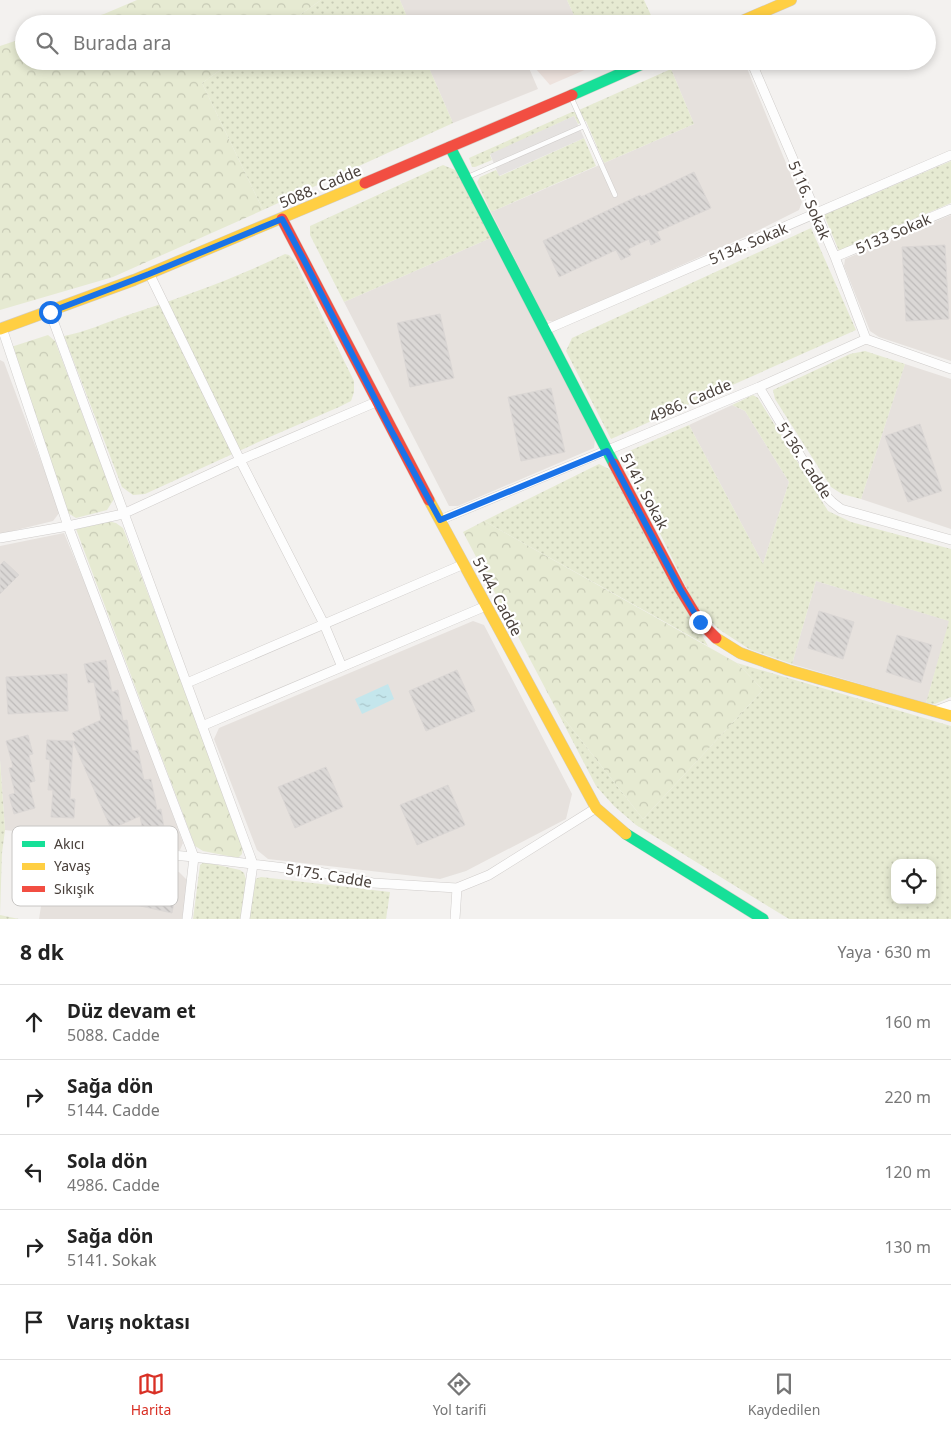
<!DOCTYPE html>
<html lang="tr">
<head>
<meta charset="utf-8">
<style>
	:root { --surface:#fff; --page:#f2f2f2; --text:#222; --muted:#767676; --line:#e0e0e0; --accent:#d93025 }
	body { margin:0; font-family:"Noto Sans",sans-serif; background:var(--page); color:var(--text) }
	.controls { position:absolute; right:15px; bottom:15px; display:grid; overflow:hidden; border-radius:10px; box-shadow:0 2px 8px #0003 }
	.controls button { width:45px; height:45px; display:grid; place-items:center; padding:0; border:0; border-bottom:1px solid var(--line); background:var(--surface); color:var(--text); font:25px sans-serif }
	.stop { position:absolute; width:15px; height:15px; margin:-11px; border:4px solid #1a73e8; border-radius:50%; background:#fff }
	.stop.end { background:#1a73e8; border-color:#fff; box-shadow:0 1px 5px #0008 }
	.list { margin:0; padding:0; list-style:none }
	h2 { display:flex; justify-content:space-between; align-items:center; height:65px; margin:0; padding:0 20px; font-size:21px }
	h2 small { font-size:16px; font-weight:400; color:var(--muted) }
	.list li { display:grid; grid-template-columns:32px 1fr auto; gap:15px; align-items:center; box-sizing:border-box; height:75px; padding:0 20px; border-top:1px solid var(--line) }
	.list b { display:block; font-size:19px; white-space:nowrap }
	.list p { margin:0; font-size:16px; white-space:nowrap; color:var(--muted) }
	.list em { font-size:16px; font-style:normal; color:var(--muted) }
	.icon { flex:none; width:28px; height:28px; fill:none; stroke:currentColor; stroke-width:2; stroke-linecap:round; stroke-linejoin:round }
	.map { position:relative; flex:none; width:951px; height:919px; overflow:hidden }
	.search { position:absolute; background:var(--surface); box-shadow:0 2px 8px #0003; left:15px; right:15px; top:15px; height:55px; display:flex; align-items:center; gap:12px; box-sizing:border-box; padding:0 18px; border-radius:28px; color:var(--muted); font-size:19px }
	.sheet { height:440px; background:var(--surface) }
	nav { display:flex; justify-content:space-around; align-items:center; box-sizing:border-box; height:70px; border-top:1px solid var(--line); background:var(--surface); font-size:14px; color:var(--muted) }
	nav a { display:grid; justify-items:center; gap:2px }
	nav .on { color:var(--accent) }
	.map>svg:first-child { display:block }
</style>
</head>
<body>
<div class="map">
<svg width="951" height="919" viewBox="0 0 951 919">
	<defs>
		<pattern id="grass-dots" width="8" height="8" patternUnits="userSpaceOnUse" patternTransform="scale(1.25)"><rect width="8" height="8" fill="#e6ead2"/><path d="M2 2h.1M6 6h.1" fill="none" stroke="#c7cab5" stroke-width="1.8" stroke-linecap="round"/></pattern>
		<pattern id="forest-crowns" width="20" height="18" patternUnits="userSpaceOnUse" patternTransform="scale(1.25)"><rect width="20" height="18" fill="#e6ead2"/><path d="M2 6a3 3 0 1 1 6 0M12 15a3 3 0 1 1 6 0" fill="none" stroke="#c7cab5"/></pattern>
		<pattern id="water-ripples" width="26" height="14" patternUnits="userSpaceOnUse" patternTransform="scale(1.25)"><rect width="26" height="14" fill="#c4e6ec"/><path d="M2 4q2-2 4 0t4 0M15 11q2-2 4 0t4 0" fill="none" stroke="#aac6cb"/></pattern>
		<pattern id="building-back-hatch" width="6" height="6" patternUnits="userSpaceOnUse" patternTransform="scale(1.25)"><rect width="6" height="6" fill="#dbd8d6"/><path d="M-1 5l2 2M0 0l6 6M5-1l2 2" fill="none" stroke="#bdbab9"/></pattern>
	</defs>
	<rect width="100%" height="100%" fill="#f3f1ef"/>
	<path fill="#e6e1dd" d="M 400,0 L 567,0 L 578,24 L 410,24 Z
		M 426,61 L 526,61 L 538,89 L 453,123 Z
		M 690,61 L 744,61 L 802,202 L 799,210 L 749,235 L 554,322 L 546,320 L 491,212 L 694,124 L 671,69 Z
		M 951,215 L 951,361 L 879,337 L 870,331 L 844,266 L 845,259 Z
		M 493,237 L 595,439 L 594,448 L 458,506 L 449,506 L 344,302 Z
		M 0,360 L 4,362 L 60,512 L 53,521 L 0,534 Z
		M 905,364 L 951,379 L 951,529 L 861,499 Z
		M 732,405 L 745,411 L 789,482 L 763,564 L 689,425 Z
		M 64,533 L 114,654 L 183,843 L 180,850 L 5,830 L 0,760 L 0,546 Z
		M 816,581 L 950,621 L 926,703 L 792,664 Z
		M 473,621 L 484,625 L 572,794 L 566,819 L 466,871 L 440,879 L 268,859 L 257,850 L 214,739 L 219,728 Z
		M 61,858 L 179,872 L 188,881 L 182,919 L 39,919 L 47,868 Z"/>
	<path fill="#ede2dd" d="M 533,61 L 594,61 L 596,65 L 550,85 L 536,69 Z"/>
	<path fill="url(#grass-dots)" fill-rule="evenodd" d="M 321,0 L 400,0 L 410,24 L 287,24 Z
		M 567,0 L 644,0 L 655,24 L 578,24 Z
		M 233,61 L 426,61 L 453,123 L 263,210 L 202,83 Z
		M 671,69 L 694,124 L 604,163 L 586,121 L 584,121 L 579,110 Z
		M 572,112 L 576,112 L 580,123 L 578,124 L 574,116 L 490,155 L 492,160 L 475,167 L 472,167 L 469,158 Z
		M 584,138 L 596,166 L 491,212 L 477,182 L 480,177 L 496,170 L 500,176 Z
		M 951,161 L 951,203 L 839,251 L 824,215 Z
		M 443,165 L 460,172 L 493,237 L 344,302 L 310,235 L 310,226 Z
		M 811,228 L 856,330 L 611,439 L 566,351 L 572,338 Z
		M 285,254 L 289,255 L 295,261 L 354,381 L 354,392 L 351,401 L 339,407 L 265,439 L 145,494 L 133,495 L 122,487 L 64,336 C 85,332 105,323 125,316 C 179,298 234,279 285,254 Z
		M 865,351 L 905,364 L 861,499 L 842,494 L 831,487 L 775,399 L 773,390 L 850,354 Z
		M 753,395 L 758,398 L 828,511 L 851,522 L 951,549 L 951,697 L 935,704 L 926,703 L 949,621 L 816,581 L 792,664 L 749,649 L 717,628 L 694,603 L 625,462 L 627,452 L 689,425 L 763,564 L 789,482 L 745,411 L 732,405 Z
		M 599,464 L 611,470 L 708,646 L 484,521 Z
		M 737,663 L 951,726 L 951,919 L 789,919 L 636,825 L 614,806 L 596,786 L 555,707 L 643,819 L 763,690 ZM 895,863 L 932,863 L 932,900 L 895,900 Z
		M 0,760 L 5,830 L 2,853 L 0,915 L 19,919 L 0,919 Z
		M 204,862 L 240,870 L 244,873 L 246,879 L 241,919 L 193,919 L 200,865 Z
		M 261,877 L 390,892 L 386,919 L 249,919 L 255,879 Z"/>
	<path fill="url(#forest-crowns)" d="M 137,0 L 321,0 L 287,24 L 71,24 L 104,14 Z
		M 24,38 L 24,61 L 233,61 L 202,83 L 263,210 L 113,277 L 0,310 L 0,46 Z
		M 48,335 L 55,341 L 114,499 L 107,510 L 76,518 L 68,513 L 11,347 Z
		M 107,521 L 116,523 L 123,528 L 243,843 L 242,854 L 238,858 L 203,851 L 195,846 L 76,529 Z
		M 484,521 L 737,663 L 763,690 L 643,819 L 555,707 L 463,532 Z"/>
	<path fill="#e5e2e0" d="M 574,116 L 584,138 L 499,176 L 490,154 Z"/>
	<path fill="url(#water-ripples)" d="M 388,684 L 394,699 L 362,714 L 355,699 Z"/>
	<path fill="url(#building-back-hatch)" stroke="#dbd7d5" d="M 694,172 L 711,208 L 657,232 L 661,240 L 651,245 L 649,239 L 628,249 L 631,255 L 621,260 L 616,250 L 559,277 L 543,241 L 640,195 L 641,197 Z
		M 945,245 L 949,319 L 906,321 L 902,247 Z
		M 440,314 L 454,378 L 410,387 L 397,323 Z
		M 551,388 L 565,452 L 521,461 L 508,397 Z
		M 920,424 L 942,491 L 908,502 L 885,436 Z
		M 4,561 L 19,575 L 0,594 L 0,565 Z
		M 819,611 L 854,622 L 843,659 L 808,648 Z
		M 897,635 L 932,645 L 921,683 L 886,672 Z
		M 106,660 L 112,692 L 118,690 L 123,721 L 127,720 L 132,751 L 138,750 L 144,780 L 151,779 L 157,810 L 161,809 L 164,828 L 143,832 L 140,816 L 111,829 L 73,741 L 76,741 L 72,733 L 101,720 L 94,682 L 88,683 L 84,664 Z
		M 457,670 L 475,711 L 426,731 L 409,691 Z
		M 67,674 L 68,711 L 8,714 L 6,677 Z
		M 28,735 L 33,754 L 29,755 L 35,781 L 29,783 L 35,808 L 14,814 L 9,795 L 15,793 L 9,768 L 13,767 L 6,741 Z
		M 47,740 L 73,741 L 70,799 L 75,799 L 74,818 L 51,817 L 53,790 L 48,790 L 50,760 L 46,759 Z
		M 326,767 L 343,807 L 295,828 L 278,787 Z
		M 448,785 L 465,825 L 417,845 L 400,805 Z
		M 64,875 L 79,877 L 78,880 L 96,884 L 98,878 L 112,880 L 111,885 L 129,888 L 130,881 L 145,884 L 143,893 L 160,896 L 161,889 L 176,892 L 172,913 L 109,899 L 108,901 L 75,895 L 75,898 L 53,894 L 56,880 L 63,881 Z"/>
	<g fill="none" stroke-linecap="round" stroke-linejoin="round">
		<defs>
			<path id="lane" d="M 571,97 L 615,195
				M 468,177 L 584,126"/>
			<path id="street" d="M 751,61 L 835,257 L 866,339
				M 835,257 L 951,209
				M 149,273 L 240,460 L 324,624 L 342,667
				M 50,312 L 253,864 L 245,919
				M 2,328 L 68,526 L 194,857 L 187,919
				M 545,330 L 951,155
				M 759,387 L 822,492 L 832,502 L 841,509 L 951,540
				M 440,520 L 759,387 L 866,339 L 951,369
				M 0,538 L 68,526 L 123,514 L 240,460 L 376,402
				M 187,683 L 464,564
				M 935,711 L 951,705
				M 202,726 L 486,606
				M 41,843 L 194,857 L 319,872 L 373,883 L 457,888 L 489,875 L 596,808
				M 455,919 L 457,888"/>
			<path id="fast" d="M 572,95 L 649,61
				M 450,147 L 614,464
				M 626,834 L 763,919"/>
			<path id="slow" d="M 735,24 L 791,0
				M 0,329 L 134,280 L 365,183
				M 429,500 L 596,808 L 626,834
				M 716,638 L 740,653 L 788,670 L 951,716"/>
			<path id="jam" d="M 365,183 L 572,95
				M 282,219 L 429,500
				M 614,464 L 680,589 L 700,622 L 716,638"/>
		</defs>
		<use href="#lane" stroke="#d0cdcb" stroke-width="5.5"/>
		<use href="#street" stroke="#d0cdcb" stroke-width="10"/>
		<use href="#fast" stroke="#d3cdc7" stroke-width="12"/>
		<use href="#slow" stroke="#d3cdc7" stroke-width="12"/>
		<use href="#jam" stroke="#d3cdc7" stroke-width="12"/>
		<use href="#lane" stroke="#fdfdfd" stroke-width="4.5"/>
		<use href="#street" stroke="#fdfdfd" stroke-width="9"/>
		<use href="#fast" stroke="#16e098" stroke-width="11"/>
		<use href="#slow" stroke="#ffcf43" stroke-width="11"/>
		<use href="#jam" stroke="#f24e42" stroke-width="11"/>
	</g>
	<g fill="none" stroke-linecap="round" stroke-linejoin="round">
		<path stroke="#1a73e8" stroke-width="6" d="M 50,312 L 149,274 L 282,219 L 305,262 L 392,432 L 440,520 L 607,451 L 680,589 L 700,622"/>
	</g>
	<g text-anchor="middle" dominant-baseline="central" stroke-width="4.5" stroke-linejoin="round" paint-order="stroke">
		<g font-size="15" fill="#49403b" stroke="#fff">
			<text transform="translate(320 186) rotate(-23)">5088. Cadde</text>
			<text transform="translate(810 200) rotate(67)">5116. Sokak</text>
			<text transform="translate(893 233) rotate(-23)">5133 Sokak</text>
			<text transform="translate(748 243) rotate(-23)">5134. Sokak</text>
			<text transform="translate(690 400) rotate(-23)">4986. Cadde</text>
			<text transform="translate(805 460) rotate(57)">5136. Cadde</text>
			<text transform="translate(645 491) rotate(62)">5141. Sokak</text>
			<text transform="translate(498 596) rotate(62)">5144. Cadde</text>
			<text transform="translate(329 875) rotate(9)">5175. Cadde</text>
		</g>
	</g>
	<rect x="12" y="826" width="166" height="80" rx="8" fill="#fff" stroke="#c8c6c4" stroke-width="1"/>
	<rect x="22" y="841" width="23" height="6" fill="#16e098"/>
	<rect x="22" y="863" width="23" height="7" fill="#ffcf43"/>
	<rect x="22" y="886" width="23" height="6" fill="#f24e42"/>
	<g font-size="14" fill="#49403b">
		<text x="54" y="849">Akıcı</text>
		<text x="54" y="871">Yavaş</text>
		<text x="54" y="894">Sıkışık</text>
	</g>
</svg>
<div class="controls">
<button><svg class="icon" aria-label="locate" viewBox="0 0 24 24"><circle cx="12" cy="12" r="6"/><path d="M12 2v4M12 18v4M2 12h4M18 12h4"/></svg></button>
</div>
<div class="stop" style="left:50px;top:312px"></div>
<div class="stop end" style="left:700px;top:622px"></div>
<div class="search"><svg class="icon" aria-label="search" viewBox="0 0 24 24"><circle cx="10" cy="10" r="6"/><path d="M15 15l6 6"/></svg>Burada ara</div>
</div>
<section class="sheet">
<h2>8 dk<small>Yaya · 630 m</small></h2>
<ul class="list">
<li><svg class="icon" aria-label="ahead" viewBox="0 0 24 24"><path d="M12 20V5M6 11l6-6 6 6"/></svg><div><b>Düz devam et</b><p>5088. Cadde</p></div><em>160 m</em></li>
<li><svg class="icon" aria-label="right" viewBox="0 0 24 24"><path d="M7 20v-9h11M14 6l5 5-5 5"/></svg><div><b>Sağa dön</b><p>5144. Cadde</p></div><em>220 m</em></li>
<li><svg class="icon" aria-label="left" viewBox="0 0 24 24"><path d="M17 20v-9H6M10 6l-5 5 5 5"/></svg><div><b>Sola dön</b><p>4986. Cadde</p></div><em>120 m</em></li>
<li><svg class="icon" aria-label="right" viewBox="0 0 24 24"><path d="M7 20v-9h11M14 6l5 5-5 5"/></svg><div><b>Sağa dön</b><p>5141. Sokak</p></div><em>130 m</em></li>
<li><svg class="icon" aria-label="arrive" viewBox="0 0 24 24"><path d="M6 21V4h12l-3 4 3 4H6"/></svg><div><b>Varış noktası</b></div></li>
</ul>
</section>
<nav>
<a class="on"><svg class="icon" aria-label="map" viewBox="0 0 24 24"><path d="M3 6l6-2 6 2 6-2v14l-6 2-6-2-6 2zM9 4v14M15 6v14"/></svg>Harita</a>
<a><svg class="icon" aria-label="directions" viewBox="0 0 24 24"><path d="M12 3l9 9-9 9-9-9zM9 14v-3h6M13 9l2 2-2 2"/></svg>Yol tarifi</a>
<a><svg class="icon" aria-label="saved" viewBox="0 0 24 24"><path d="M7 4h10v16l-5-4-5 4z"/></svg>Kaydedilen</a>
</nav>
</body>
</html>
